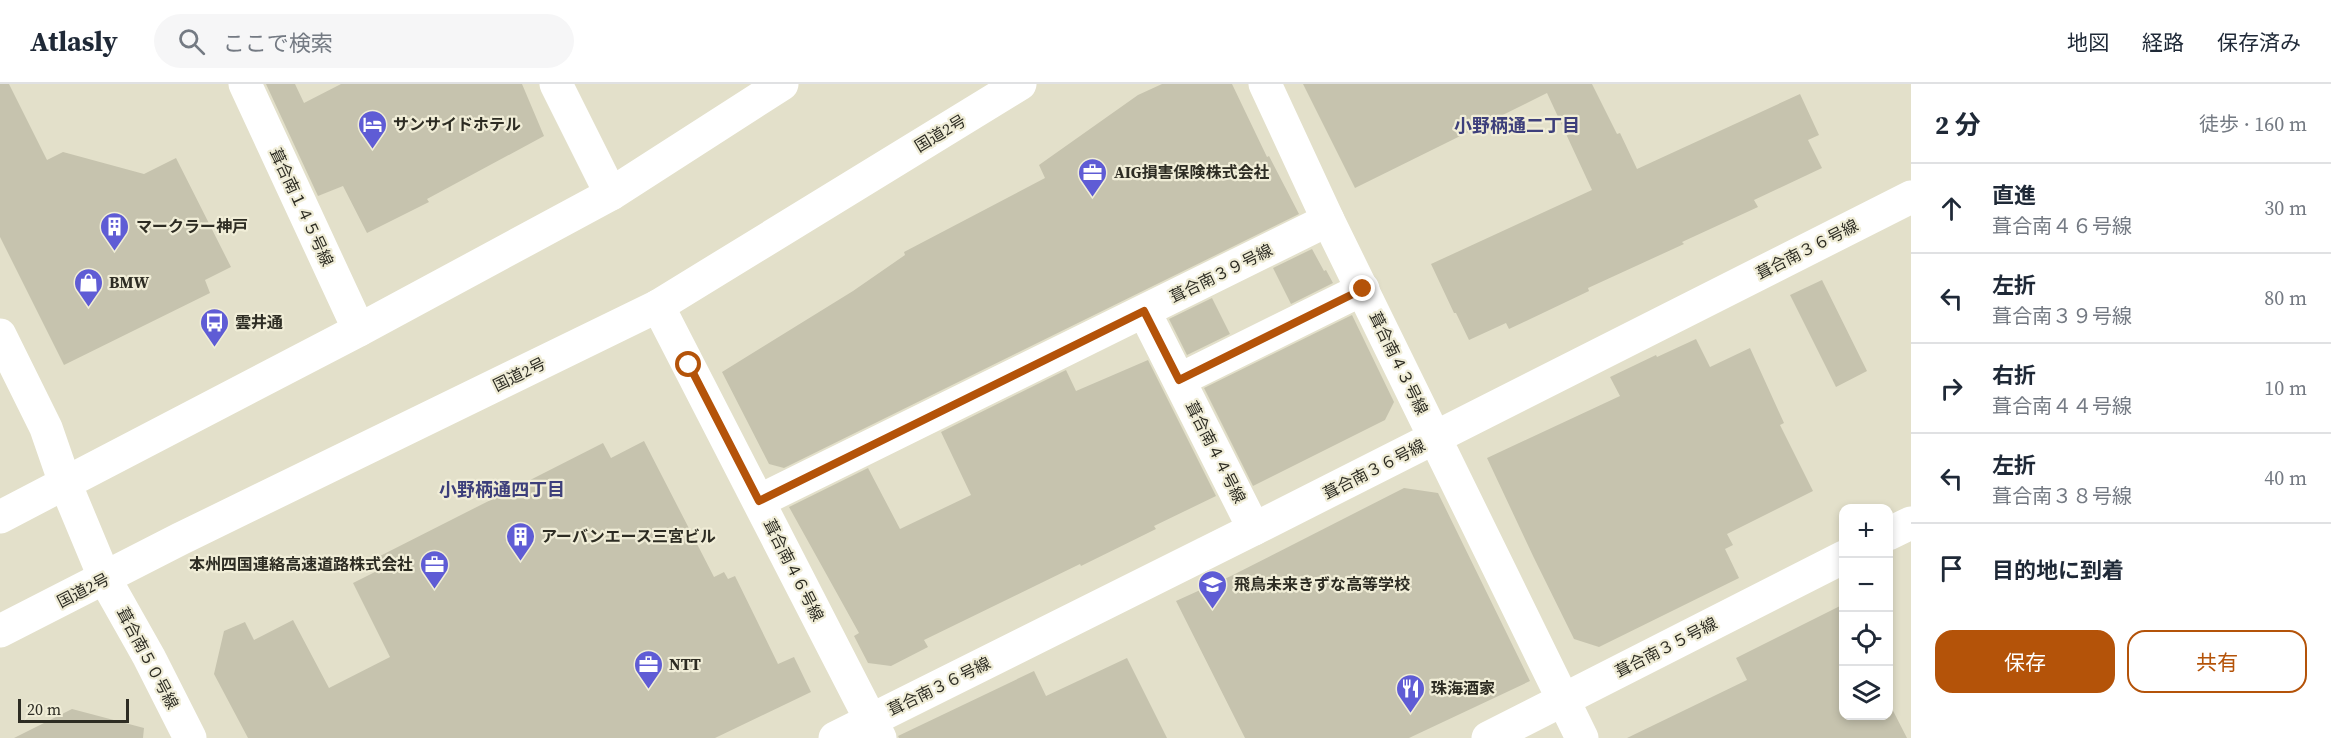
<!DOCTYPE html>
<html lang="ja">
<head>
<meta charset="utf-8">
<style>
	:root { --surface:#fff; --page:#f6f6f7; --text:#1f2937; --muted:#747a83; --line:#e0e1e3; --accent:#b45309 }
	body { margin:0; font-family:"Source Serif 4","Noto Sans JP",serif; background:var(--page); color:var(--text) }
	.controls { position:absolute; right:18px; bottom:18px; display:grid; overflow:hidden; border-radius:12px; box-shadow:0 3px 9px #0003 }
	.controls button { width:54px; height:54px; display:grid; place-items:center; padding:0; border:0; border-bottom:2px solid var(--line); background:var(--surface); color:var(--text); font:30px sans-serif }
	.scale { position:absolute; left:18px; bottom:15px; width:111px; box-sizing:border-box; padding-left:6px; border:3px solid #2d2c23; border-top:0; font-size:16px; line-height:21px; white-space:nowrap; color:#2d2c23; -webkit-text-stroke:4px #f0edd7; paint-order:stroke }
	.stop { position:absolute; width:18px; height:18px; margin:-14px; border:4px solid #b45309; border-radius:50%; background:#fff }
	.stop.end { background:#b45309; border-color:#fff; box-shadow:0 2px 6px #0008 }
	.list { margin:0; padding:0; list-style:none }
	h2 { display:flex; justify-content:space-between; align-items:center; height:78px; margin:0; padding:0 24px; font-size:26px }
	h2 small { font-size:20px; font-weight:400; color:var(--muted) }
	.list li { display:grid; grid-template-columns:39px 1fr auto; gap:18px; align-items:center; box-sizing:border-box; height:90px; padding:0 24px; border-top:2px solid var(--line) }
	.list b { display:block; font-size:22px; white-space:nowrap }
	.list p { margin:0; font-size:20px; white-space:nowrap; color:var(--muted) }
	.list em { font-size:20px; font-style:normal; color:var(--muted) }
	.actions { display:flex; gap:12px; padding:18px 24px }
	.actions a { flex:1; padding:14px 0; border:2px solid var(--accent); border-radius:18px; text-align:center; font-size:21px; color:var(--accent) }
	.actions .main { background:var(--accent); color:#fff }
	.icon { flex:none; width:33px; height:33px; fill:none; stroke:currentColor; stroke-width:2; stroke-linecap:round; stroke-linejoin:round }
	.map { position:relative; flex:none; width:1911px; height:654px; overflow:hidden }
	header { display:flex; align-items:center; gap:36px; box-sizing:border-box; height:84px; padding:0 30px; background:var(--surface); border-bottom:2px solid var(--line) }
	header strong { font-size:28px }
	nav { display:flex; gap:33px; margin-inline-start:auto; font-size:21px }
	.search { width:420px; height:54px; background:var(--page); display:flex; align-items:center; gap:15px; box-sizing:border-box; padding:0 21px; border-radius:33px; color:var(--muted); font-size:22px }
	main { display:flex }
	aside { flex:1; background:var(--surface) }
	.map>svg:first-child { display:block }
</style>
</head>
<body>
<header>
<strong>Atlasly</strong>
<div class="search"><svg class="icon" aria-label="search" viewBox="0 0 24 24"><circle cx="10" cy="10" r="6"/><path d="M15 15l6 6"/></svg>ここで検索</div>
<nav><a>地図</a><a>経路</a><a>保存済み</a></nav>
</header>
<main>
<div class="map">
<svg width="1911" height="654" viewBox="0 0 1911 654">
	<rect width="100%" height="100%" fill="#e3e0ca"/>
	<path fill="#c6c3ae" d="M 0,0 L 9,0 L 47,76 L 63,68 L 144,90 L 176,74 L 231,183 L 205,196 L 210,209 L 64,281 L 0,153 Z
		M 266,0 L 295,0 L 304,19 L 341,0 L 522,0 L 544,52 L 427,115 L 429,118 L 367,149 L 343,102 L 318,112 Z
		M 1162,0 L 1232,0 L 1267,73 L 1269,72 L 1299,130 L 784,384 L 769,380 L 722,288 L 853,207 L 905,171 L 904,168 L 1045,94 L 1039,81 L 1138,11 Z
		M 1303,0 L 1592,0 L 1617,50 L 1620,49 L 1637,85 L 1800,10 L 1819,51 L 1808,56 L 1822,84 L 1754,116 L 1758,123 L 1682,158 L 1684,160 L 1588,204 L 1589,207 L 1509,245 L 1506,239 L 1469,256 L 1456,229 L 1454,229 L 1431,180 L 1592,106 L 1547,9 L 1355,104 Z
		M 1312,165 L 1324,187 L 1326,186 L 1333,199 L 1291,220 L 1273,184 Z
		M 1822,196 L 1867,287 L 1836,303 L 1790,211 Z
		M 1212,214 L 1230,250 L 1187,271 L 1169,235 Z
		M 1352,231 L 1394,318 L 1385,336 L 1253,402 L 1204,304 Z
		M 1696,255 L 1710,283 L 1750,264 L 1784,339 L 1780,341 L 1813,407 L 1727,450 L 1733,461 L 1725,465 L 1739,494 L 1599,563 L 1574,555 L 1534,474 L 1487,374 L 1620,312 L 1610,293 L 1656,271 L 1657,273 Z
		M 1148,276 L 1216,412 L 1154,442 L 1156,445 L 1081,482 L 1080,480 L 924,556 L 928,563 L 891,582 L 868,579 L 854,552 L 859,549 L 789,423 L 868,384 L 900,445 L 971,411 L 941,348 L 1066,286 L 1076,307 Z
		M 644,357 L 714,493 L 724,488 L 728,495 L 735,492 L 778,580 L 794,573 L 811,608 L 715,654 L 248,654 L 214,590 L 224,547 L 245,538 L 254,556 L 293,536 L 329,604 L 390,573 L 353,499 L 385,483 L 380,472 L 603,359 L 611,374 Z
		M 1404,404 L 1438,409 L 1530,597 L 1409,654 L 1245,654 L 1176,517 L 1231,492 Z
		M 1844,520 L 1844,632 L 1888,632 L 1888,617 L 1907,654 L 1627,654 L 1747,596 L 1736,574 Z
		M 1127,574 L 1167,654 L 899,654 L 898,652 L 1034,587 L 1046,612 Z
		M 72,625 L 144,644 L 143,654 L 14,654 Z"/>
	<g fill="none" stroke-linecap="round" stroke-linejoin="round">
		<path stroke="#fff" stroke-width="33" d="M 245,0 L 359,246
			M 556,0 L 611,110
			M 658,222 L 880,654
			M 1144,227 L 1254,445
			M 0,251 L 46,344 L 65,399
			M 1179,296 L 1363,205
			M 759,417 L 1328,136
			M 1888,450 L 1911,439
			M 1488,654 L 1844,473"/>
		<path stroke="#fff" stroke-width="33" d="M 1265,0 L 1328,136 L 1582,654
			M 65,399 L 105,495 L 149,573 L 190,654
			M 835,654 L 1254,445 L 1911,113"/>
		<path stroke="#fff" stroke-width="33" d="M 0,433 L 359,246 L 611,110 L 782,0
			M 0,547 L 180,455 L 658,222 L 1020,0"/>
	</g>
	<g fill="none" stroke-linecap="round" stroke-linejoin="round">
		<path stroke="#b45309" stroke-width="8" d="M 689,281 L 759,417 L 1144,227 L 1179,296 L 1363,205"/>
	</g>
	<defs>
		<symbol id="hotel-pin" viewBox="-11 -11 22 30"><path d="M0 17L-7.5 6A9.5 9.5 0 1 1 7.5 6Z" fill="#5f5cd5" stroke="#f0edd7"/><path d="M-6-4.5h1.5V1H6V5H4.5V3h-9V5H-6ZM-4 0a1.8 1.8 0 1 1 3.6 0ZM.5 0V-2.5h3Q6-2.5 6 0Z" fill="#fff"/></symbol>
		<symbol id="office-pin" viewBox="-11 -11 22 30"><path d="M0 17L-7.5 6A9.5 9.5 0 1 1 7.5 6Z" fill="#5f5cd5" stroke="#f0edd7"/><path d="M-6-3h4V-5.5h4V-3h4V5H-6ZM-1-4.5V-3h2v-1.5ZM-6 0V1H6V0Z" fill="#fff"/></symbol>
		<symbol id="building-pin" viewBox="-11 -11 22 30"><path d="M0 17L-7.5 6A9.5 9.5 0 1 1 7.5 6Z" fill="#5f5cd5" stroke="#f0edd7"/><path d="M-4-6H4V6H1V3H-1V6H-4ZM-2.5-4.3h1.7v1.8h-1.7ZM.8-4.3h1.7v1.8H.8ZM-2.5-1h1.7V.8h-1.7ZM.8-1h1.7V.8H.8Z" fill="#fff"/></symbol>
		<symbol id="shop-pin" viewBox="-11 -11 22 30"><path d="M0 17L-7.5 6A9.5 9.5 0 1 1 7.5 6Z" fill="#5f5cd5" stroke="#f0edd7"/><path d="M-5-2.5h2.3a2.7 3.5 0 0 1 5.4 0H5L5.5 6h-11ZM-1.5-2.5h3a1.5 2.3 0 0 0-3 0Z" fill="#fff"/></symbol>
		<symbol id="bus-pin" viewBox="-11 -11 22 30"><path d="M0 17L-7.5 6A9.5 9.5 0 1 1 7.5 6Z" fill="#5f5cd5" stroke="#f0edd7"/><path d="M-5-6H5V4H4V6H2V4H-2V6H-4V4H-5ZM-3.5-4V0h7V-4ZM-3.5 1.2v1.5H-2V1.2ZM2 1.2v1.5H3.5V1.2Z" fill="#fff"/></symbol>
		<symbol id="school-pin" viewBox="-11 -11 22 30"><path d="M0 17L-7.5 6A9.5 9.5 0 1 1 7.5 6Z" fill="#5f5cd5" stroke="#f0edd7"/><path d="M0-5L7-2L0 1L-7-2ZM-4 1L0 2.5L4 1V4Q0 6-4 4Z" fill="#fff"/></symbol>
		<symbol id="restaurant-pin" viewBox="-11 -11 22 30"><path d="M0 17L-7.5 6A9.5 9.5 0 1 1 7.5 6Z" fill="#5f5cd5" stroke="#f0edd7"/><path d="M-5-6h1v4h1v-4h1v4h1v-4h1v5L-1.5 .5V6h-2V.5L-5-1ZM5-6V6H3V1.5H1.5Q1.5-4 5-6Z" fill="#fff"/></symbol>
	</defs>
	<g fill-rule="evenodd">
		<use href="#hotel-pin" x="356" y="24" width="33" height="45"/>
		<use href="#office-pin" x="1076" y="72" width="33" height="45"/>
		<use href="#building-pin" x="98" y="126" width="33" height="45"/>
		<use href="#shop-pin" x="72" y="182" width="33" height="45"/>
		<use href="#bus-pin" x="198" y="222" width="33" height="45"/>
		<use href="#building-pin" x="504" y="436" width="33" height="45"/>
		<use href="#office-pin" x="418" y="464" width="33" height="45"/>
		<use href="#school-pin" x="1196" y="484" width="33" height="45"/>
		<use href="#office-pin" x="632" y="564" width="33" height="45"/>
		<use href="#restaurant-pin" x="1394" y="588" width="33" height="45"/>
	</g>
	<g text-anchor="middle" dominant-baseline="central" stroke-width="4.5" stroke-linejoin="round" paint-order="stroke">
		<g font-size="16" font-weight="bold" fill="#2d2c23" stroke="#f0edd7" text-anchor="start">
			<text x="393" y="40">サンサイドホテル</text>
			<text x="1114" y="88">AIG損害保険株式会社</text>
			<text x="136" y="142">マークラー神戸</text>
			<text x="109" y="198">BMW</text>
			<text x="235" y="238">雲井通</text>
			<text x="541" y="452">アーバンエース三宮ビル</text>
			<text x="413" y="480" text-anchor="end">本州四国連絡高速道路株式会社</text>
			<text x="1234" y="500">飛鳥未来きずな高等学校</text>
			<text x="669" y="580">NTT</text>
			<text x="1431" y="604">珠海酒家</text>
		</g>
		<g font-size="16" fill="#2d2c23" stroke="#f0edd7">
			<text transform="translate(940 49) rotate(-31)">国道2号</text>
			<text transform="translate(302 123) rotate(65)">葺合南１４５号線</text>
			<text transform="translate(1807 165) rotate(-27)">葺合南３６号線</text>
			<text transform="translate(1221 189) rotate(-26)">葺合南３９号線</text>
			<text transform="translate(1399 279) rotate(64)">葺合南４３号線</text>
			<text transform="translate(519 290) rotate(-26)">国道2号</text>
			<text transform="translate(1216 368) rotate(63)">葺合南４４号線</text>
			<text transform="translate(1374 385) rotate(-27)">葺合南３６号線</text>
			<text transform="translate(794 486) rotate(63)">葺合南４６号線</text>
			<text transform="translate(83 506) rotate(-27)">国道2号</text>
			<text transform="translate(1666 563) rotate(-27)">葺合南３５号線</text>
			<text transform="translate(148 574) rotate(62)">葺合南５０号線</text>
			<text transform="translate(939 602) rotate(-26)">葺合南３６号線</text>
		</g>
		<g font-size="18" font-weight="bold" fill="#3d3f7b" stroke="#f0edd7">
			<text x="1517" y="41">小野柄通二丁目</text>
			<text x="502" y="405">小野柄通四丁目</text>
		</g>
	</g>
</svg>
<div class="controls">
<button>+</button>
<button>−</button>
<button><svg class="icon" aria-label="locate" viewBox="0 0 24 24"><circle cx="12" cy="12" r="6"/><path d="M12 2v4M12 18v4M2 12h4M18 12h4"/></svg></button>
<button><svg class="icon" aria-label="layers" viewBox="0 0 24 24"><path d="M12 4l9 5-9 5-9-5zM3 14l9 5 9-5"/></svg></button>
</div>
<div class="scale">20 m</div>
<div class="stop" style="left:689px;top:281px"></div>
<div class="stop end" style="left:1363px;top:205px"></div>
</div>
<aside>
<h2>2 分<small>徒歩 · 160 m</small></h2>
<ul class="list">
<li><svg class="icon" aria-label="ahead" viewBox="0 0 24 24"><path d="M12 20V5M6 11l6-6 6 6"/></svg><div><b>直進</b><p>葺合南４６号線</p></div><em>30 m</em></li>
<li><svg class="icon" aria-label="left" viewBox="0 0 24 24"><path d="M17 20v-9H6M10 6l-5 5 5 5"/></svg><div><b>左折</b><p>葺合南３９号線</p></div><em>80 m</em></li>
<li><svg class="icon" aria-label="right" viewBox="0 0 24 24"><path d="M7 20v-9h11M14 6l5 5-5 5"/></svg><div><b>右折</b><p>葺合南４４号線</p></div><em>10 m</em></li>
<li><svg class="icon" aria-label="left" viewBox="0 0 24 24"><path d="M17 20v-9H6M10 6l-5 5 5 5"/></svg><div><b>左折</b><p>葺合南３８号線</p></div><em>40 m</em></li>
<li><svg class="icon" aria-label="arrive" viewBox="0 0 24 24"><path d="M6 21V4h12l-3 4 3 4H6"/></svg><div><b>目的地に到着</b></div></li>
</ul>
<div class="actions"><a class="main">保存</a><a>共有</a></div>
</aside>
</main>
</body>
</html>
